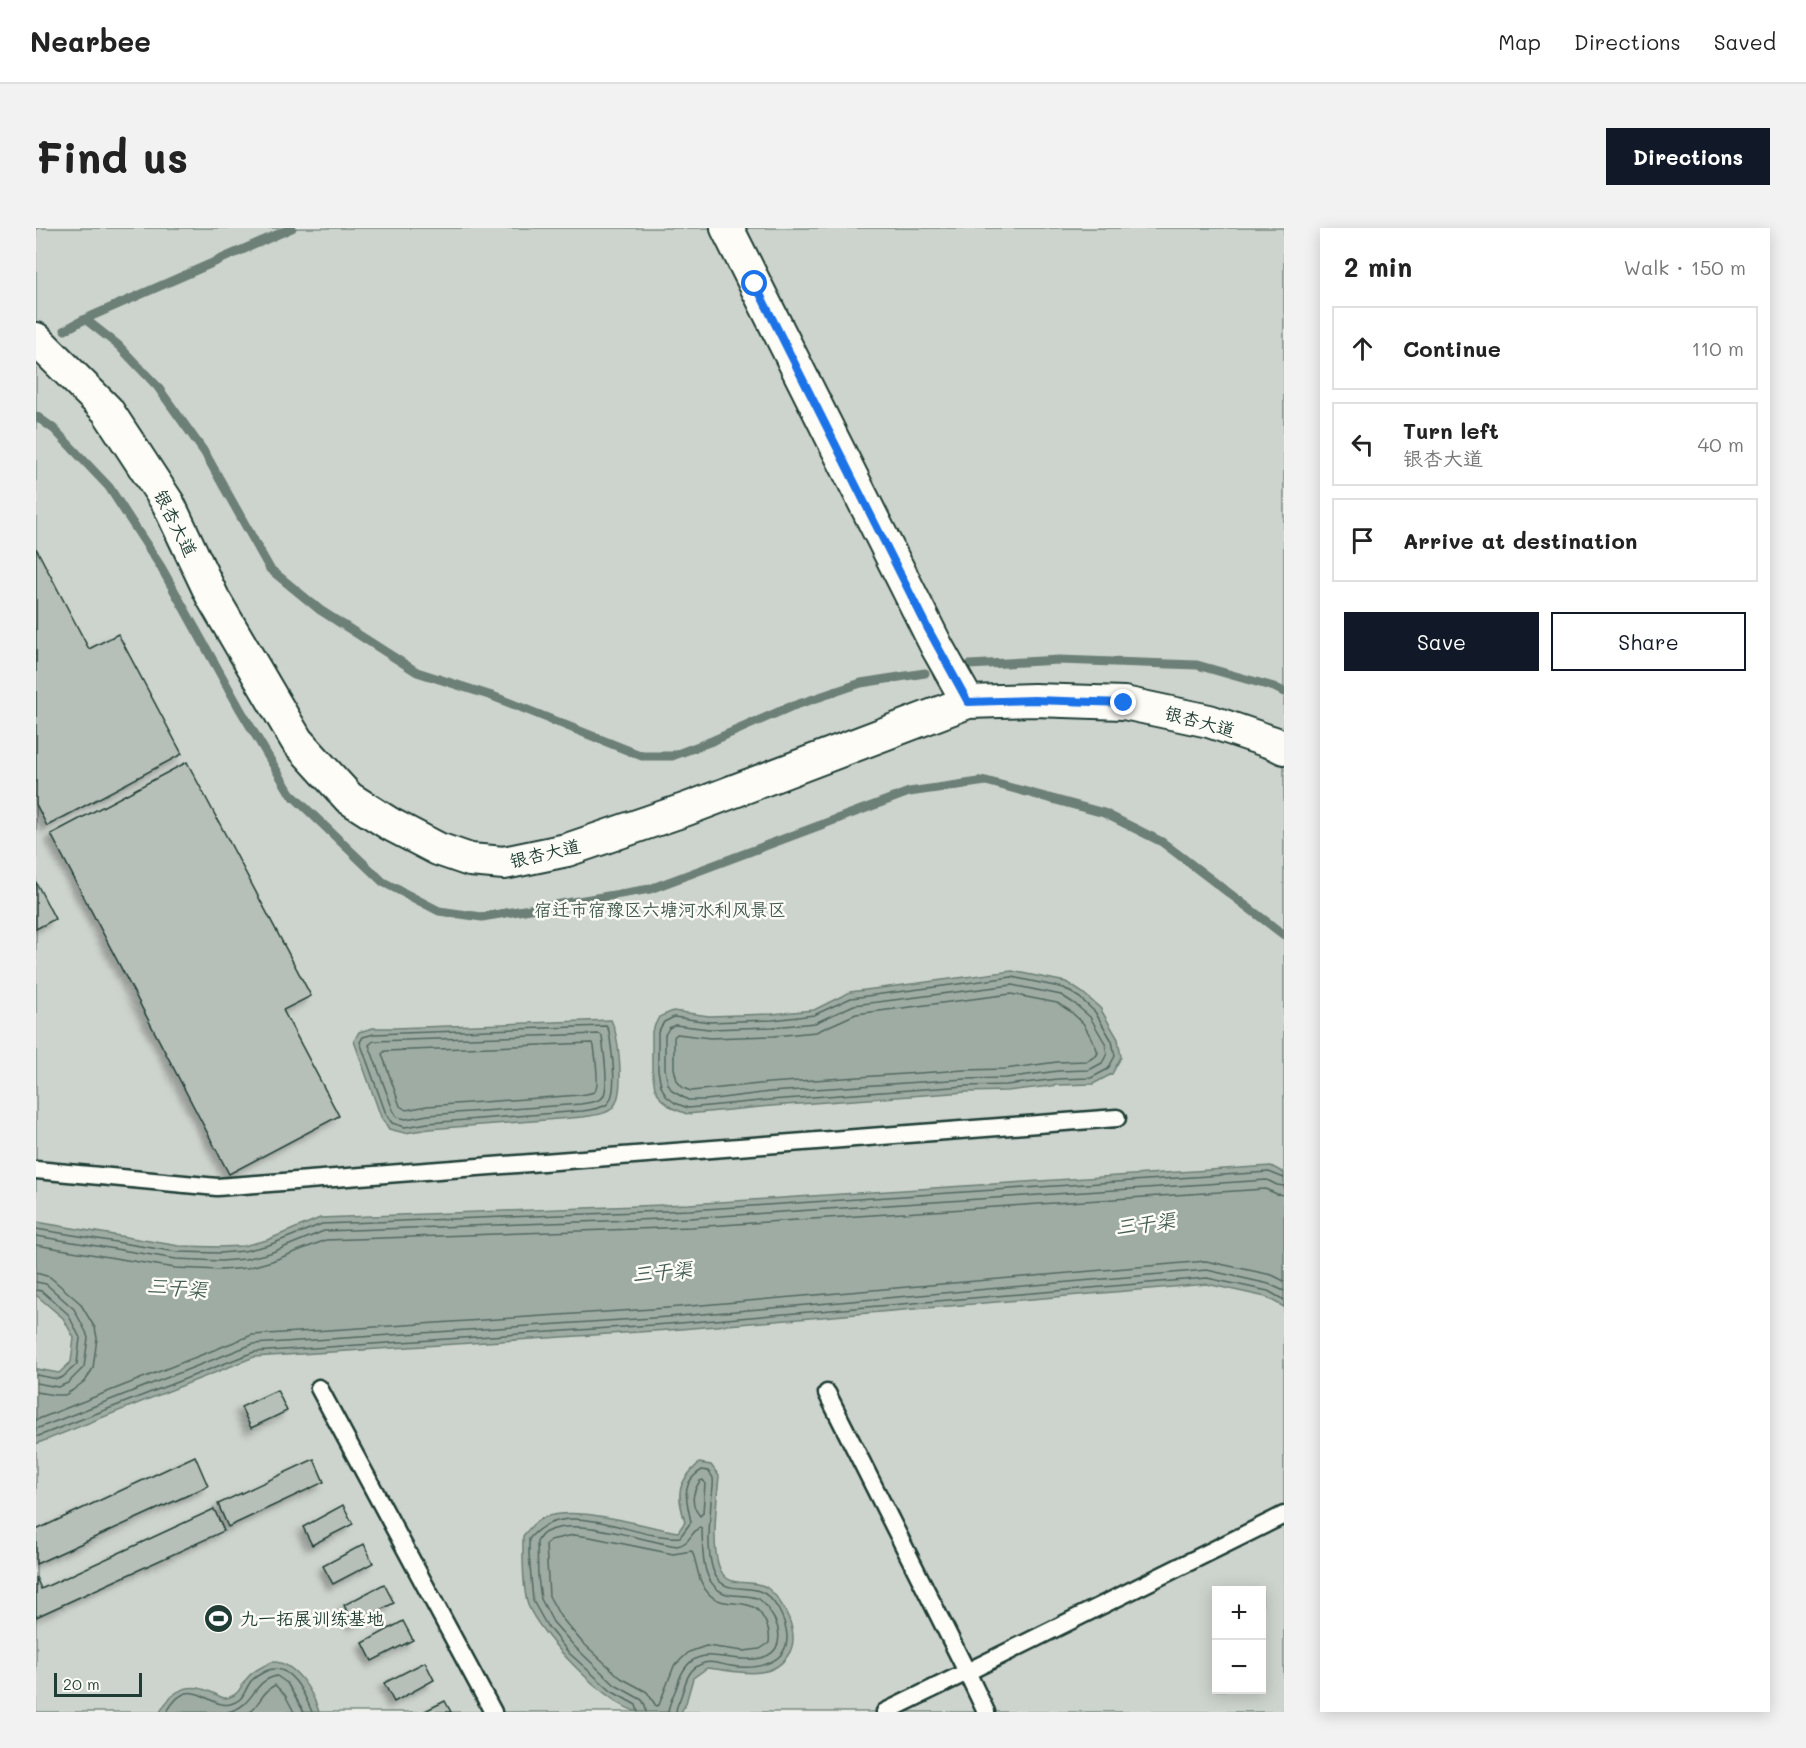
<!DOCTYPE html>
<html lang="en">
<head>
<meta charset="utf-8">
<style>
	:root { --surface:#fff; --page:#f2f2f2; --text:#222; --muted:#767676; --line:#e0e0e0; --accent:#111827 }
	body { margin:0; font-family:Mali,"LXGW WenKai TC",sans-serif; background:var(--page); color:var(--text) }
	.controls { position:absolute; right:18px; bottom:18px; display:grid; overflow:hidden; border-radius:0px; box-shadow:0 3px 15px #0003 }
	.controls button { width:54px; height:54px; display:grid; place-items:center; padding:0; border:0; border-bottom:2px solid var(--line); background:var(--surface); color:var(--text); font:30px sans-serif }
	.scale { position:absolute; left:18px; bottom:15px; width:88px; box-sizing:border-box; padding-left:6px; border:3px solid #1f3d34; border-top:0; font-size:16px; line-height:21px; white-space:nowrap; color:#1f3d34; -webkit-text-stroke:4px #fdfcf7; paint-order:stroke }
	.stop { position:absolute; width:18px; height:18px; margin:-14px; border:4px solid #1a73e8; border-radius:50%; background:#fff }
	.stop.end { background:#1a73e8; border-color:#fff; box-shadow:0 2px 6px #0008 }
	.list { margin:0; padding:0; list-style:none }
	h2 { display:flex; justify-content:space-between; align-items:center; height:78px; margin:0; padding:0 24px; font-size:26px }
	h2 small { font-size:20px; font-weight:400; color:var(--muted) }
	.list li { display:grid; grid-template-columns:39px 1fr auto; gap:18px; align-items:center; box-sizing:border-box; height:84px; margin:0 12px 12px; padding:0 12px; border:2px solid var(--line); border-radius:0px }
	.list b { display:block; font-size:22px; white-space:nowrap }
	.list p { margin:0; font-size:20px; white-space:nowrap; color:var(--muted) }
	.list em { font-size:20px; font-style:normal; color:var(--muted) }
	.actions { display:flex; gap:12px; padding:18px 24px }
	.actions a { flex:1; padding:14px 0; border:2px solid var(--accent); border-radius:0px; text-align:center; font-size:21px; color:var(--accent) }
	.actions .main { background:var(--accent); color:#fff }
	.icon { flex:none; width:33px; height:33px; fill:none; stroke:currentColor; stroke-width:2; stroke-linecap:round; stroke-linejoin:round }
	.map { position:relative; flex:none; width:1248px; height:1484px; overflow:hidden; border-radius:0px }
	header { display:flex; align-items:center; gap:36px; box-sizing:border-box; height:84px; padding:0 30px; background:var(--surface); border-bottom:2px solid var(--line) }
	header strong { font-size:28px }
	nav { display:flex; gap:33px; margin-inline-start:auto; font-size:21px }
	.intro { display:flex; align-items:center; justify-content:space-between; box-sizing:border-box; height:144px; padding:0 36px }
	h1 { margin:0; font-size:42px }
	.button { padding:15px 27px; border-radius:0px; background:var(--accent); color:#fff; font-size:21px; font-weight:700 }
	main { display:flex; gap:36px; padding:0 36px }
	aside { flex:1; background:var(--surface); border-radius:0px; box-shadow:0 3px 15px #0003 }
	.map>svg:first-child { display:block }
</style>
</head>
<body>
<header>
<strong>Nearbee</strong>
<nav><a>Map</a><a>Directions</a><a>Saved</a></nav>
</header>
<div class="intro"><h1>Find us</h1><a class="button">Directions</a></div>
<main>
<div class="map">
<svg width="1248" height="1484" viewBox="0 0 1248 1484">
	<defs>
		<filter id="shadow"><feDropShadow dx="-5.5" dy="5.5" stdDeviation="3" flood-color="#0004"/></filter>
	</defs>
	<rect width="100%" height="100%" fill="#f0f1eb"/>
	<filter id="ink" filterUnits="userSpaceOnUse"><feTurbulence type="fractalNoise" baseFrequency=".0167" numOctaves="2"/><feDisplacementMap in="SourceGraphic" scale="12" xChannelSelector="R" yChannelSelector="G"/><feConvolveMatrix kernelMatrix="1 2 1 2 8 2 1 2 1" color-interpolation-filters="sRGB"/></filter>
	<g filter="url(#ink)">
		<path fill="#cdd3cd" stroke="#768880" stroke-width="1.5" fill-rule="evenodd" d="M 0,0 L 1248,0 L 1248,1484 L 0,1484 ZM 1180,1362 L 1226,1362 L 1226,1462 L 1180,1462 Z"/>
		<path fill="#9faca4" stroke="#6c8077" stroke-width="1.5" d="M 976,743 L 1030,754 L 1047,765 L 1064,780 L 1082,811 L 1085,829 L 1076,846 L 1057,856 L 1023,857 L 971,863 L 930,864 L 735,878 L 651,886 L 636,880 L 625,871 L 619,860 L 616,842 L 616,803 L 623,789 L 637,783 L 673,788 L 736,786 L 778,782 L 814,764 Z
			M 575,792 C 583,808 589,863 578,878 C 572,887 557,887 547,889 L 393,901 L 369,905 L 353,901 L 345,889 L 318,813 L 323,804 L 337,800 L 359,800 Z
			M 1235,938 L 1248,945 L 1248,1079 L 1230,1069 L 1171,1056 L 633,1102 L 218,1129 L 0,1216 L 0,1141 L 23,1145 L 35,1134 L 38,1110 L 27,1090 L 0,1067 L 0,994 L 143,1018 L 184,1019 L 207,1018 L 231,1012 L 284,990 L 653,976 Z
			M 663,1235 L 675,1237 L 683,1248 C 681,1272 674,1322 685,1343 C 694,1361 715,1350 730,1359 C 747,1371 766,1407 752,1427 C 735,1455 696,1442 671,1440 L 657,1450 L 650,1475 L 645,1484 C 631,1484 616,1484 603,1484 C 572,1479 503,1406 492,1377 C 486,1360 487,1326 487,1308 C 491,1303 495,1298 500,1294 C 528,1272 608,1299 642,1304 L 649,1294 C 641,1266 640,1256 663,1235 Z
			M 236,1434 C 259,1433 277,1464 283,1484 L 124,1484 C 137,1461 153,1453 177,1465 C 184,1468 187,1472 194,1469 C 205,1465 205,1456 212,1449 C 218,1442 227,1438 236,1434 Z"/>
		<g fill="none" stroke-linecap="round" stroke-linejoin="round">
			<path stroke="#526961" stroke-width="1.5" d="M 976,749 L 1028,760 L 1044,770 L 1059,784 L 1076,813 L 1079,828 L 1072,841 L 1055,850 L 1022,851 L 970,857 L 930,858 L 734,872 L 652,880 L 639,875 L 630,868 L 625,858 L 622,842 L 622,804 L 628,794 L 638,789 L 673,794 L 737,792 L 778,787 L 815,770 Z
				M 976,757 L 1025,767 L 1039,776 L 1054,789 L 1069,815 L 1071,826 L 1066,835 L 1053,842 L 1022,843 L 970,850 L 929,851 L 734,864 L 670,872 L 652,872 L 636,863 L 632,856 L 629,841 L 629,807 L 633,800 L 639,797 L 673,801 L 737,799 L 779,795 L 818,777 Z
				M 975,766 L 1021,775 L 1034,783 L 1047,795 L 1060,819 L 1062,825 L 1060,828 L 1051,833 L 1021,834 L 969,841 L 928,842 L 733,855 L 655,863 L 647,860 L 641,853 L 638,840 L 638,809 L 641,806 L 674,810 L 738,808 L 780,804 L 820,786 Z
				M 570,798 L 573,803 C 575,819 584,868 570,877 C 563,881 554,882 546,883 L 392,895 L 369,899 L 356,895 L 350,886 L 324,814 L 327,809 L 338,806 Z
				M 564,806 L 566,808 C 567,820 575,865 565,871 C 560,874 551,875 545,876 L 392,887 L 370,891 L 361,889 L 357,882 L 333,817 L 335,815 L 338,813 Z
				M 556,815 L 558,818 C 559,826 564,858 559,863 C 557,866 547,866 544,867 L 391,878 L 370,882 L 364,878 L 346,826 L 349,823 Z
				M 0,1001 L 141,1024 L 184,1025 L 208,1023 L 233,1017 L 286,996 L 654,982 L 1233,944 L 1248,950
				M 0,1008 L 140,1031 L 185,1033 L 209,1031 L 234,1025 L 288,1003 L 654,990 L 1231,952 L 1241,957 L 1248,958
				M 0,1017 L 139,1040 L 185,1042 L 211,1040 L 236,1033 L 290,1012 L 655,999 L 1229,961 L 1241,966 L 1248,967
				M 0,1045 L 14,1049 L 44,1075 L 59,1100 L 61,1110 L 57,1140 L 50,1152 L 37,1162 L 29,1167 L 19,1167 L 0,1164
				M 0,1054 L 10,1056 L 38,1081 L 50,1104 L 52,1110 L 48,1139 L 32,1155 L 22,1159 L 0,1155
				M 0,1062 L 6,1063 L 32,1086 L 44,1110 L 41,1136 L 27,1149 L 22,1151 L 0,1147
				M 0,1192 L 216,1107 L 631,1080 L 1170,1033 L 1236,1047 L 1248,1053
				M 0,1201 L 217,1116 L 632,1089 L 1171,1042 L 1233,1056 L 1248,1063
				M 0,1209 L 218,1124 L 632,1096 L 1171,1050 L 1232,1063 L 1248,1072
				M 667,1252 L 669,1255 L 667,1285 L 664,1288 C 654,1276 656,1265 664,1253 Z
				M 538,1307 L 554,1309 L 637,1326 L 656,1323 C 662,1337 661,1354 673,1366 C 686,1379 702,1372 717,1379 C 723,1381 726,1388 729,1393 C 733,1400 734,1407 733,1415 L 724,1421 L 708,1423 L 670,1418 L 653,1424 L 638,1438 L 623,1477 L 620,1478 L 611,1464 L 585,1450 L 545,1413 L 524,1388 L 513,1368 L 510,1317 L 514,1312 Z
				M 131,1484 C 154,1442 174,1482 194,1476 C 209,1472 207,1464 215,1453 C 219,1449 226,1445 230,1443 C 254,1432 269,1467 276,1484
				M 191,1484 C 220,1478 215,1453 241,1448 L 251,1455 L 268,1484
				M 214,1484 C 224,1475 227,1463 239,1457 L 249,1467 L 258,1484
				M 602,1484 L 600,1477 L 575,1463 L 533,1425 L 511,1398 L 497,1373 L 493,1326 L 493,1311 C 530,1265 598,1313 644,1309 L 655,1294 C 651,1273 643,1255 666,1242 L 672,1243 C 673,1244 676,1248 677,1250 C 678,1257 676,1266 675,1273 C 674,1294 670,1321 677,1342 C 685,1366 704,1357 723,1363 C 739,1368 750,1393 751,1408 C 752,1437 717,1442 695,1438 C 686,1437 677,1432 668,1435 C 650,1441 650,1456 644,1471 C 642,1476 640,1479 640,1484
				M 610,1484 L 609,1477 L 606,1472 L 579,1457 L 539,1419 L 517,1394 L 505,1371 L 502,1349 L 501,1314 C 503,1310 506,1306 510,1304 C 543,1288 605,1313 641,1318 C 654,1316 655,1304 664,1299 L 666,1302 C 667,1320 665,1345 679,1359 C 691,1372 709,1364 723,1371 C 729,1375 733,1383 737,1389 C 742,1397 744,1406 742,1415 C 740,1423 733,1428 725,1430 C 690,1438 656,1407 641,1458 C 638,1467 633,1475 632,1484"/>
			<path stroke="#6c8077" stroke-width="9" d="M 49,91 L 82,117 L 121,158 L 169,225 L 234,341 L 284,382 L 381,444 L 459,469 L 606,528 L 636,528 L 676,513 L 754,479 L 825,455 L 889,445
				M 29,102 L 49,91 L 256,0
				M 0,188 L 18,201 L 73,259 L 125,339 L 204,481 L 254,565 L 347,654 L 403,683 L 446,689 L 614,661 L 873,564 L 950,553 L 1068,585 L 1126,614 L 1248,707
				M 933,437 L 1023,432 L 1161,437 L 1238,459 L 1248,464"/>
		</g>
		<path fill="#b6bfb8" stroke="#1f3d34" stroke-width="1.5" filter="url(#shadow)" d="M 0,320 L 53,421 L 82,406 L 146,526 L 11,598 L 0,576 Z
			M 151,534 L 275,768 L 247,782 L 303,888 L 193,946 L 15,606 Z
			M 0,654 L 19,691 L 0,701 Z
			M 241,1162 L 251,1183 L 215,1200 L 205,1179 Z
			M 159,1228 L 172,1258 L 0,1336 L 0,1302 Z
			M 278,1231 L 288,1254 L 192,1299 L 182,1276 Z
			M 307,1277 L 317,1296 L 276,1317 L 267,1299 Z
			M 178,1281 L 188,1303 L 0,1389 L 0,1349 L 5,1361 Z
			M 328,1316 L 337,1335 L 297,1356 L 287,1338 Z
			M 348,1356 L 358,1375 L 317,1396 L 308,1377 Z
			M 367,1393 L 377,1412 L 336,1433 L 327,1415 Z
			M 389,1434 L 398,1452 L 358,1474 L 348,1455 Z
			M 409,1473 L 415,1484 L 387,1484 Z"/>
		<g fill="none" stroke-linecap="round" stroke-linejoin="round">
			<defs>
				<path id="lane" d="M 0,942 L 181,959 L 1081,890
					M 283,1160 L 457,1484
					M 791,1165 L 931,1444 L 849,1484
					M 950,1484 L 931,1444 L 1248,1287"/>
				<path id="street" d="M 691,0 L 901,419 L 932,474
					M 0,111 L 71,182 L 132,275 L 177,370 L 261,513 L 313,570 L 354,596 L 402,621 L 434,632 L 468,635 L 531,622 L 651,581 L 932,474 L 998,472 L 1088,475 L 1173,493 L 1238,515 L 1248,520"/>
			</defs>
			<use href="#lane" stroke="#1f3d34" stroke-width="21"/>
			<use href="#street" stroke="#1f3d34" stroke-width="36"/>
			<use href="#lane" stroke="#fdfcf7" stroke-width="16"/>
			<use href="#street" stroke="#fdfcf7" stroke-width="32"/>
		</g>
	</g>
	<g fill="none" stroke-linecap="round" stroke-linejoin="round" filter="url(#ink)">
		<path stroke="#1a73e8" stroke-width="8" d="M 719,56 L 891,399 L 932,474 L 998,472 L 1088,475"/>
	</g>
	<defs>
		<symbol id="stadium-disc" viewBox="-11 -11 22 22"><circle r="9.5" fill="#1f3d34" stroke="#fdfcf7"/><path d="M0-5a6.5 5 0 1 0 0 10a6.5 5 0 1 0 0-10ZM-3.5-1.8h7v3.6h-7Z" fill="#fff"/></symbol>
	</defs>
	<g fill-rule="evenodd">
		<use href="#stadium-disc" x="166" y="1374" width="33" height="33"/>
	</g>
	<g text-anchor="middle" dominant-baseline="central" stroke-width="5" stroke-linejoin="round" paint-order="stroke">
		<g font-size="18" fill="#1f3d34" stroke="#fdfcf7">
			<text transform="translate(140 295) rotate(63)">银杏大道</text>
			<text transform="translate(1164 493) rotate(15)">银杏大道</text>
			<text transform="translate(509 625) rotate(-13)">银杏大道</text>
		</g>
		<g font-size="18" fill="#425b53" stroke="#fdfcf7">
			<text x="624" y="681">宿迁市宿豫区六塘河水利风景区</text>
		</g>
		<g font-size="18" fill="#1f3d34" stroke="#fdfcf7" text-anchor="start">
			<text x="204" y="1390">九一拓展训练基地</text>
		</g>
		<g font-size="20" font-style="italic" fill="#455e56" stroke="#fdfcf7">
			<text transform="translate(1109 995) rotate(-7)">三干渠</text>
			<text transform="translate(626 1043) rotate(-5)">三干渠</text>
			<text transform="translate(141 1059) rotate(5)">三干渠</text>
		</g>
	</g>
</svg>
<div class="controls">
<button>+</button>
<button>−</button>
</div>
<div class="scale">20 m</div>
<div class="stop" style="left:719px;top:56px"></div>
<div class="stop end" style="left:1088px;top:475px"></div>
</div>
<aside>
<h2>2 min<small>Walk · 150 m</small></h2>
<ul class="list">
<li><svg class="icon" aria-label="ahead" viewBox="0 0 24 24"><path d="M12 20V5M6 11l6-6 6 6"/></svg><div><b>Continue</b></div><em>110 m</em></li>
<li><svg class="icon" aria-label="left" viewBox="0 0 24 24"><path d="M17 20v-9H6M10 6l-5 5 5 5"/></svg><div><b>Turn left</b><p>银杏大道</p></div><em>40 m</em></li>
<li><svg class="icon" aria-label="arrive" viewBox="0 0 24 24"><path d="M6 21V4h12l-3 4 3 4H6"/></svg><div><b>Arrive at destination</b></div></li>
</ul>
<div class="actions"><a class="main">Save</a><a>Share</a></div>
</aside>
</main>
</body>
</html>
